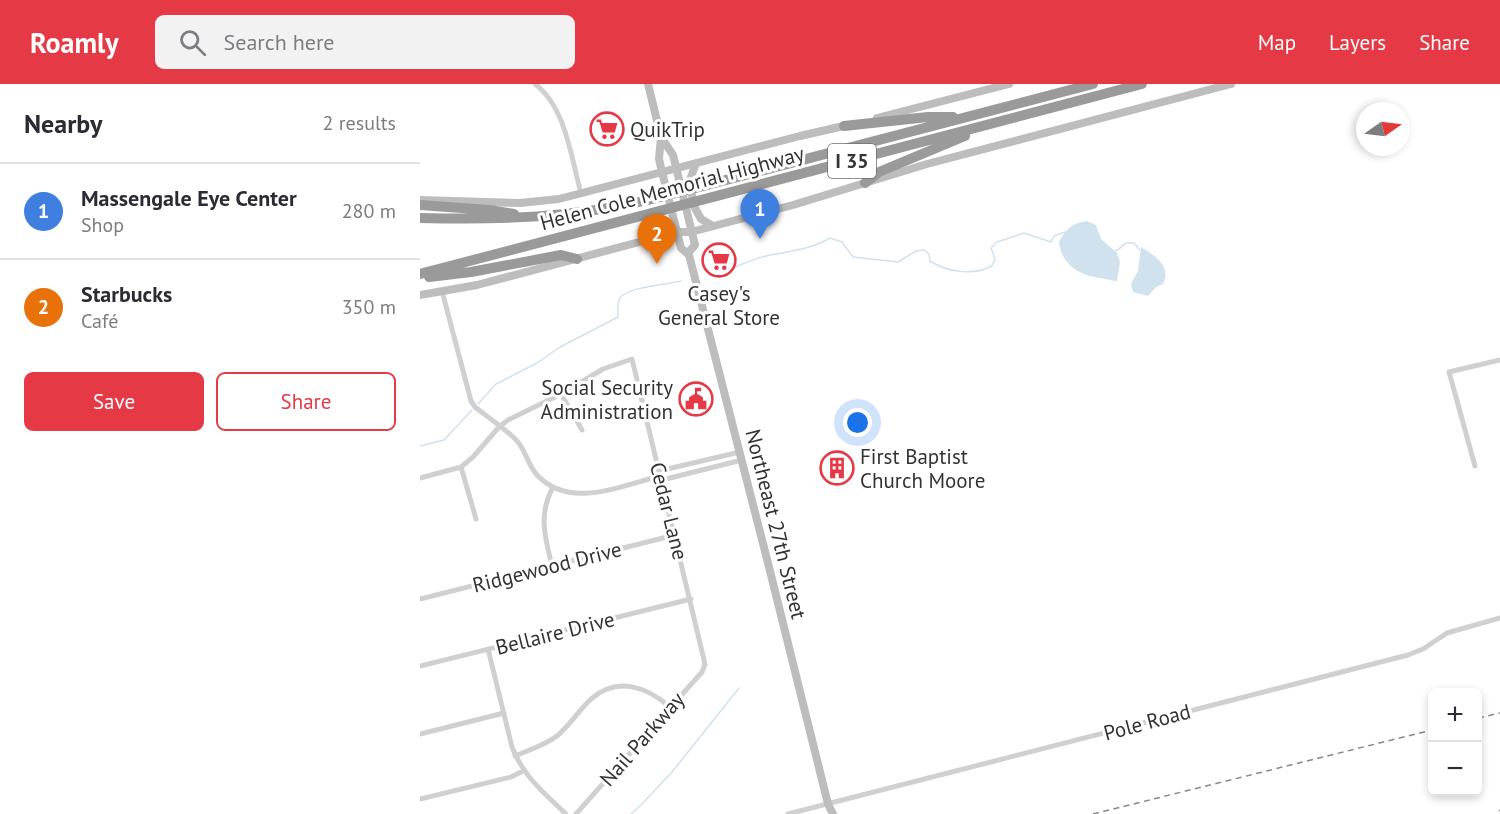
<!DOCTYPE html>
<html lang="en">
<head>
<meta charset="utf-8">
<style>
	:root { --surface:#fff; --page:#f2f2f3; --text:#2b2b33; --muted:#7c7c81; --line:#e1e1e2; --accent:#e63946 }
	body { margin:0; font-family:"PT Sans",sans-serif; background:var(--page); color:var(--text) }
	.controls { position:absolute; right:18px; bottom:18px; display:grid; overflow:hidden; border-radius:9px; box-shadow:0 3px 9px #0003 }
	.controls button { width:54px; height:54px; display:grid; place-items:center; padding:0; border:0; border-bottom:2px solid var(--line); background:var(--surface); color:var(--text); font:30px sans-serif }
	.compass { position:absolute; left:936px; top:18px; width:54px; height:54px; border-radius:50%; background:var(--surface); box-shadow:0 3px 9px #0003; rotate:76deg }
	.you { position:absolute; left:438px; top:339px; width:21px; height:21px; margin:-15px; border:4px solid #fff; border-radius:50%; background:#1a73e8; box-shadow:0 0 0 9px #1a73e833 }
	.badge { display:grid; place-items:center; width:39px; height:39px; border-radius:50%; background:var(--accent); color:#fff; font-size:20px; font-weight:700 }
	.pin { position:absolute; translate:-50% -50px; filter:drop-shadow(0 2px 3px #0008) }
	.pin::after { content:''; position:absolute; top:32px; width:21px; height:18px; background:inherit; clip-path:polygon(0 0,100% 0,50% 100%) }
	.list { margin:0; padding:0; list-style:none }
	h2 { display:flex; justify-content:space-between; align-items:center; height:78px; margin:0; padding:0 24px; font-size:26px }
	h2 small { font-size:20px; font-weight:400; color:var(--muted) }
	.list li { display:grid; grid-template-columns:39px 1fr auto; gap:18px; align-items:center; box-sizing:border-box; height:96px; padding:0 24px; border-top:2px solid var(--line) }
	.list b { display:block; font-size:22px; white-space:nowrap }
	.list p { margin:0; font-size:20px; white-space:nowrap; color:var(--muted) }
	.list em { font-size:20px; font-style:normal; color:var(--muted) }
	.actions { display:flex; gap:12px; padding:18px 24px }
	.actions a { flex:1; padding:14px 0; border:2px solid var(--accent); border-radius:9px; text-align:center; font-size:21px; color:var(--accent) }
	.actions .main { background:var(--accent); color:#fff }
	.icon { flex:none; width:33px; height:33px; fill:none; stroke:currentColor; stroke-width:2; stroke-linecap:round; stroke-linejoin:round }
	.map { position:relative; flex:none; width:1080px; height:730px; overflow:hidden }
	header { display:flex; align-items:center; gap:36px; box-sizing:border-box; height:84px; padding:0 30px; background:var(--accent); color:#fff }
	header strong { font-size:28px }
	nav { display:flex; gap:33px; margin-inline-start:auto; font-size:21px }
	.search { width:420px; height:54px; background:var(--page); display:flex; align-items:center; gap:15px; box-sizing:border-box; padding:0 21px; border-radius:9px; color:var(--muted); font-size:22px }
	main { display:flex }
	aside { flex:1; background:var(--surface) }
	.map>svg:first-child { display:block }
</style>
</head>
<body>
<header>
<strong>Roamly</strong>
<div class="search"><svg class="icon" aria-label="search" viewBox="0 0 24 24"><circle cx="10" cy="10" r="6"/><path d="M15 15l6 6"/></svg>Search here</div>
<nav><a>Map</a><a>Layers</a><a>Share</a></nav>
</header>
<main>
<aside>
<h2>Nearby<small>2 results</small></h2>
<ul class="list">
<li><span class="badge" style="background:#3f7fe0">1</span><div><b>Massengale Eye Center</b><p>Shop</p></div><em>280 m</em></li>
<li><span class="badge" style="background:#e8710a">2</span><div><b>Starbucks</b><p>Café</p></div><em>350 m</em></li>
</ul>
<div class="actions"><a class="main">Save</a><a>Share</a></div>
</aside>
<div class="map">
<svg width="1080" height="730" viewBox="0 0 1080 730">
	<rect width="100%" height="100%" fill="#fff"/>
	<path fill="#cfe2ee" d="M 667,137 L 676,141 L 681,155 L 697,169 L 700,178 L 697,197 C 691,197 685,194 679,194 C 659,191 641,180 639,158 C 646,145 652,139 667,137 Z
		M 721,163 C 735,172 752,182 743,200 L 736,203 L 728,212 L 713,208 L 711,200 L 718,187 Z"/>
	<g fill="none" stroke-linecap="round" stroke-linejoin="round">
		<path stroke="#cfe2ee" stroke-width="1.5" d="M 695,167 C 703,165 701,157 714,159 L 720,166
			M 291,191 C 310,186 327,177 346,172 C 368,167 390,166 410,154 L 422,158 L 433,173 L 478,178 L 496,167 L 504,166 L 509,170 L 510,177 C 527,188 553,192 572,182 L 575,175 L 571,164 L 577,158 L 604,149 L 631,158 L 634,152 L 645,148
			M 58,320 L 76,300 L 117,279 L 140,263 L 198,233 C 198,227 197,219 200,214 C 207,203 249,200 261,197
			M 0,362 L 24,356 L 52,326
			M 211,730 L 222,720 L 252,688 L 319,604"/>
		<path stroke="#d0d0d0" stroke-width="5" d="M 115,0 C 146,23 151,74 161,109
			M 22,207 L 51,317 L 55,323 C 66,332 91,349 98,358 C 106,368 108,381 117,391 C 150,426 200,402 240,392 L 246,395 L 322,376
			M 141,310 L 162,346
			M 1055,382 L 1029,288 L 1080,276
			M 41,383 L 56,435
			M 240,392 L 243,386 L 320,368
			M 0,394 L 41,383 L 53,373 L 79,343 L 88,336 L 141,310 L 183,285 L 212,275 L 285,580 L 282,588 L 156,730
			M 132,482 C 125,453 118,431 133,403
			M 0,515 L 255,451
			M 68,565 L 92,663 C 103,692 124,709 146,730
			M 0,582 L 271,515
			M 0,650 L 84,629
			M 95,672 C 109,666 125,661 137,652 C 150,641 159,626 171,615 C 198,592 227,603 250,623
			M 0,715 L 91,693 L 103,687
			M 368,730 L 988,571 L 1003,565 L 1027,549 L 1080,534"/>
		<path stroke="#bdbdbd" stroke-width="8" d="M 228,0 L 241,53 L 253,71 L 275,161 L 268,169
			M 457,34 L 589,0
			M 241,53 L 239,75 L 242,88 L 261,164 L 269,171 L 349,483 L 408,720 L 413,730
			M 276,79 L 269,99 L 275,124 L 281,135 L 293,142
			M 0,116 L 100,119 L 139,115 L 380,52 L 428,41
			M 0,211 L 57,201 L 257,148 L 271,148 L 373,121 L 507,80 L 811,0"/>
		<path stroke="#9a9a9a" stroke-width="10" d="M 424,42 L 508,33 L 533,33
			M 445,99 L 459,88 L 545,52
			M 0,121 L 69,126 L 94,130
			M 0,134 C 82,136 152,134 233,115 L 673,0
			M 0,190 L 722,0
			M 9,193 L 51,188 L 141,171 L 157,175"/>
		<path stroke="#888" stroke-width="1.5" stroke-dasharray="6 4.5" stroke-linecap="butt" d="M 1058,634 L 1080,629
			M 1079,727 L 1080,726
			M 673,730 L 1012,646"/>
	</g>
	<defs>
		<symbol id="supermarket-ring" viewBox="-11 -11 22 22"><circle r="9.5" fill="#fff" stroke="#e63946" stroke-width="1.5"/><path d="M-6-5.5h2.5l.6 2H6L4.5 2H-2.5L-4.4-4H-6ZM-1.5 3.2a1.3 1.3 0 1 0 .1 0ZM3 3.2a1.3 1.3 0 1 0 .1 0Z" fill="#e63946"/></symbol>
		<symbol id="civic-ring" viewBox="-11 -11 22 22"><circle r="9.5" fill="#fff" stroke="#e63946" stroke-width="1.5"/><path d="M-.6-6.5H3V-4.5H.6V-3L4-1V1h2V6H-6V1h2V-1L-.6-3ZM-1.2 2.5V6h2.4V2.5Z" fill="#e63946"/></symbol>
		<symbol id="building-ring" viewBox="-11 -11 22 22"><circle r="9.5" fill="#fff" stroke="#e63946" stroke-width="1.5"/><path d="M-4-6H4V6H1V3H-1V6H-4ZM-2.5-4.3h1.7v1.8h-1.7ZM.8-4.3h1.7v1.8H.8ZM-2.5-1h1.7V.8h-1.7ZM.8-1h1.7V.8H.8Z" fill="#e63946"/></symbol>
	</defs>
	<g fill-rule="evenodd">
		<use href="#supermarket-ring" x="168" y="26" width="38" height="38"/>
		<use href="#supermarket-ring" x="280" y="157" width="38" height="38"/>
		<use href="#civic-ring" x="257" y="296" width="38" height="38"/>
		<use href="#building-ring" x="398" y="365" width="38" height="38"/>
	</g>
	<g text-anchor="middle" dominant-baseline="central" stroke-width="6" stroke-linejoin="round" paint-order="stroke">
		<rect fill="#fff" stroke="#707070" stroke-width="1.5" x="408" y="60" width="48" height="34" rx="4.5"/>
		<g font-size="20" font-weight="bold" fill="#333">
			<text x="432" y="77">I 35</text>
		</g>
		<g font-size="21" fill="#333" stroke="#fff" text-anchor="start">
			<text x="210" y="45">QuikTrip</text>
			<text x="299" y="209" text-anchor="middle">Casey's<tspan x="299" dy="24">General Store</tspan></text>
			<text x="253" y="303" text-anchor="end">Social Security<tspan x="253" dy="24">Administration</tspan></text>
			<text x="440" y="372">First Baptist<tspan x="440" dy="24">Church Moore</tspan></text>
		</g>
		<g font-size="21" fill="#333" stroke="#fff">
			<text transform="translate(252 104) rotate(-15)">Helen Cole Memorial Highway</text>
			<text transform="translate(249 427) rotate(76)">Cedar Lane</text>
			<text transform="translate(356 440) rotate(76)">Northeast 27th Street</text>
			<text transform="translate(127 483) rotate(-14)">Ridgewood Drive</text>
			<text transform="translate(135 549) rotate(-14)">Bellaire Drive</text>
			<text transform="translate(727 638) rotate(-15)">Pole Road</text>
			<text transform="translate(222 655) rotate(-49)">Nail Parkway</text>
		</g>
	</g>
</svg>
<div class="controls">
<button>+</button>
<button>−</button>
</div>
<svg class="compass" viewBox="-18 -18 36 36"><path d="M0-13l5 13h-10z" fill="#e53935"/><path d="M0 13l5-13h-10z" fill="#7c7c81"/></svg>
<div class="you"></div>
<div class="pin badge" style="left:340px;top:155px;background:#3f7fe0">1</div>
<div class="pin badge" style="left:237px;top:180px;background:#e8710a">2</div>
</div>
</main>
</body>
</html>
